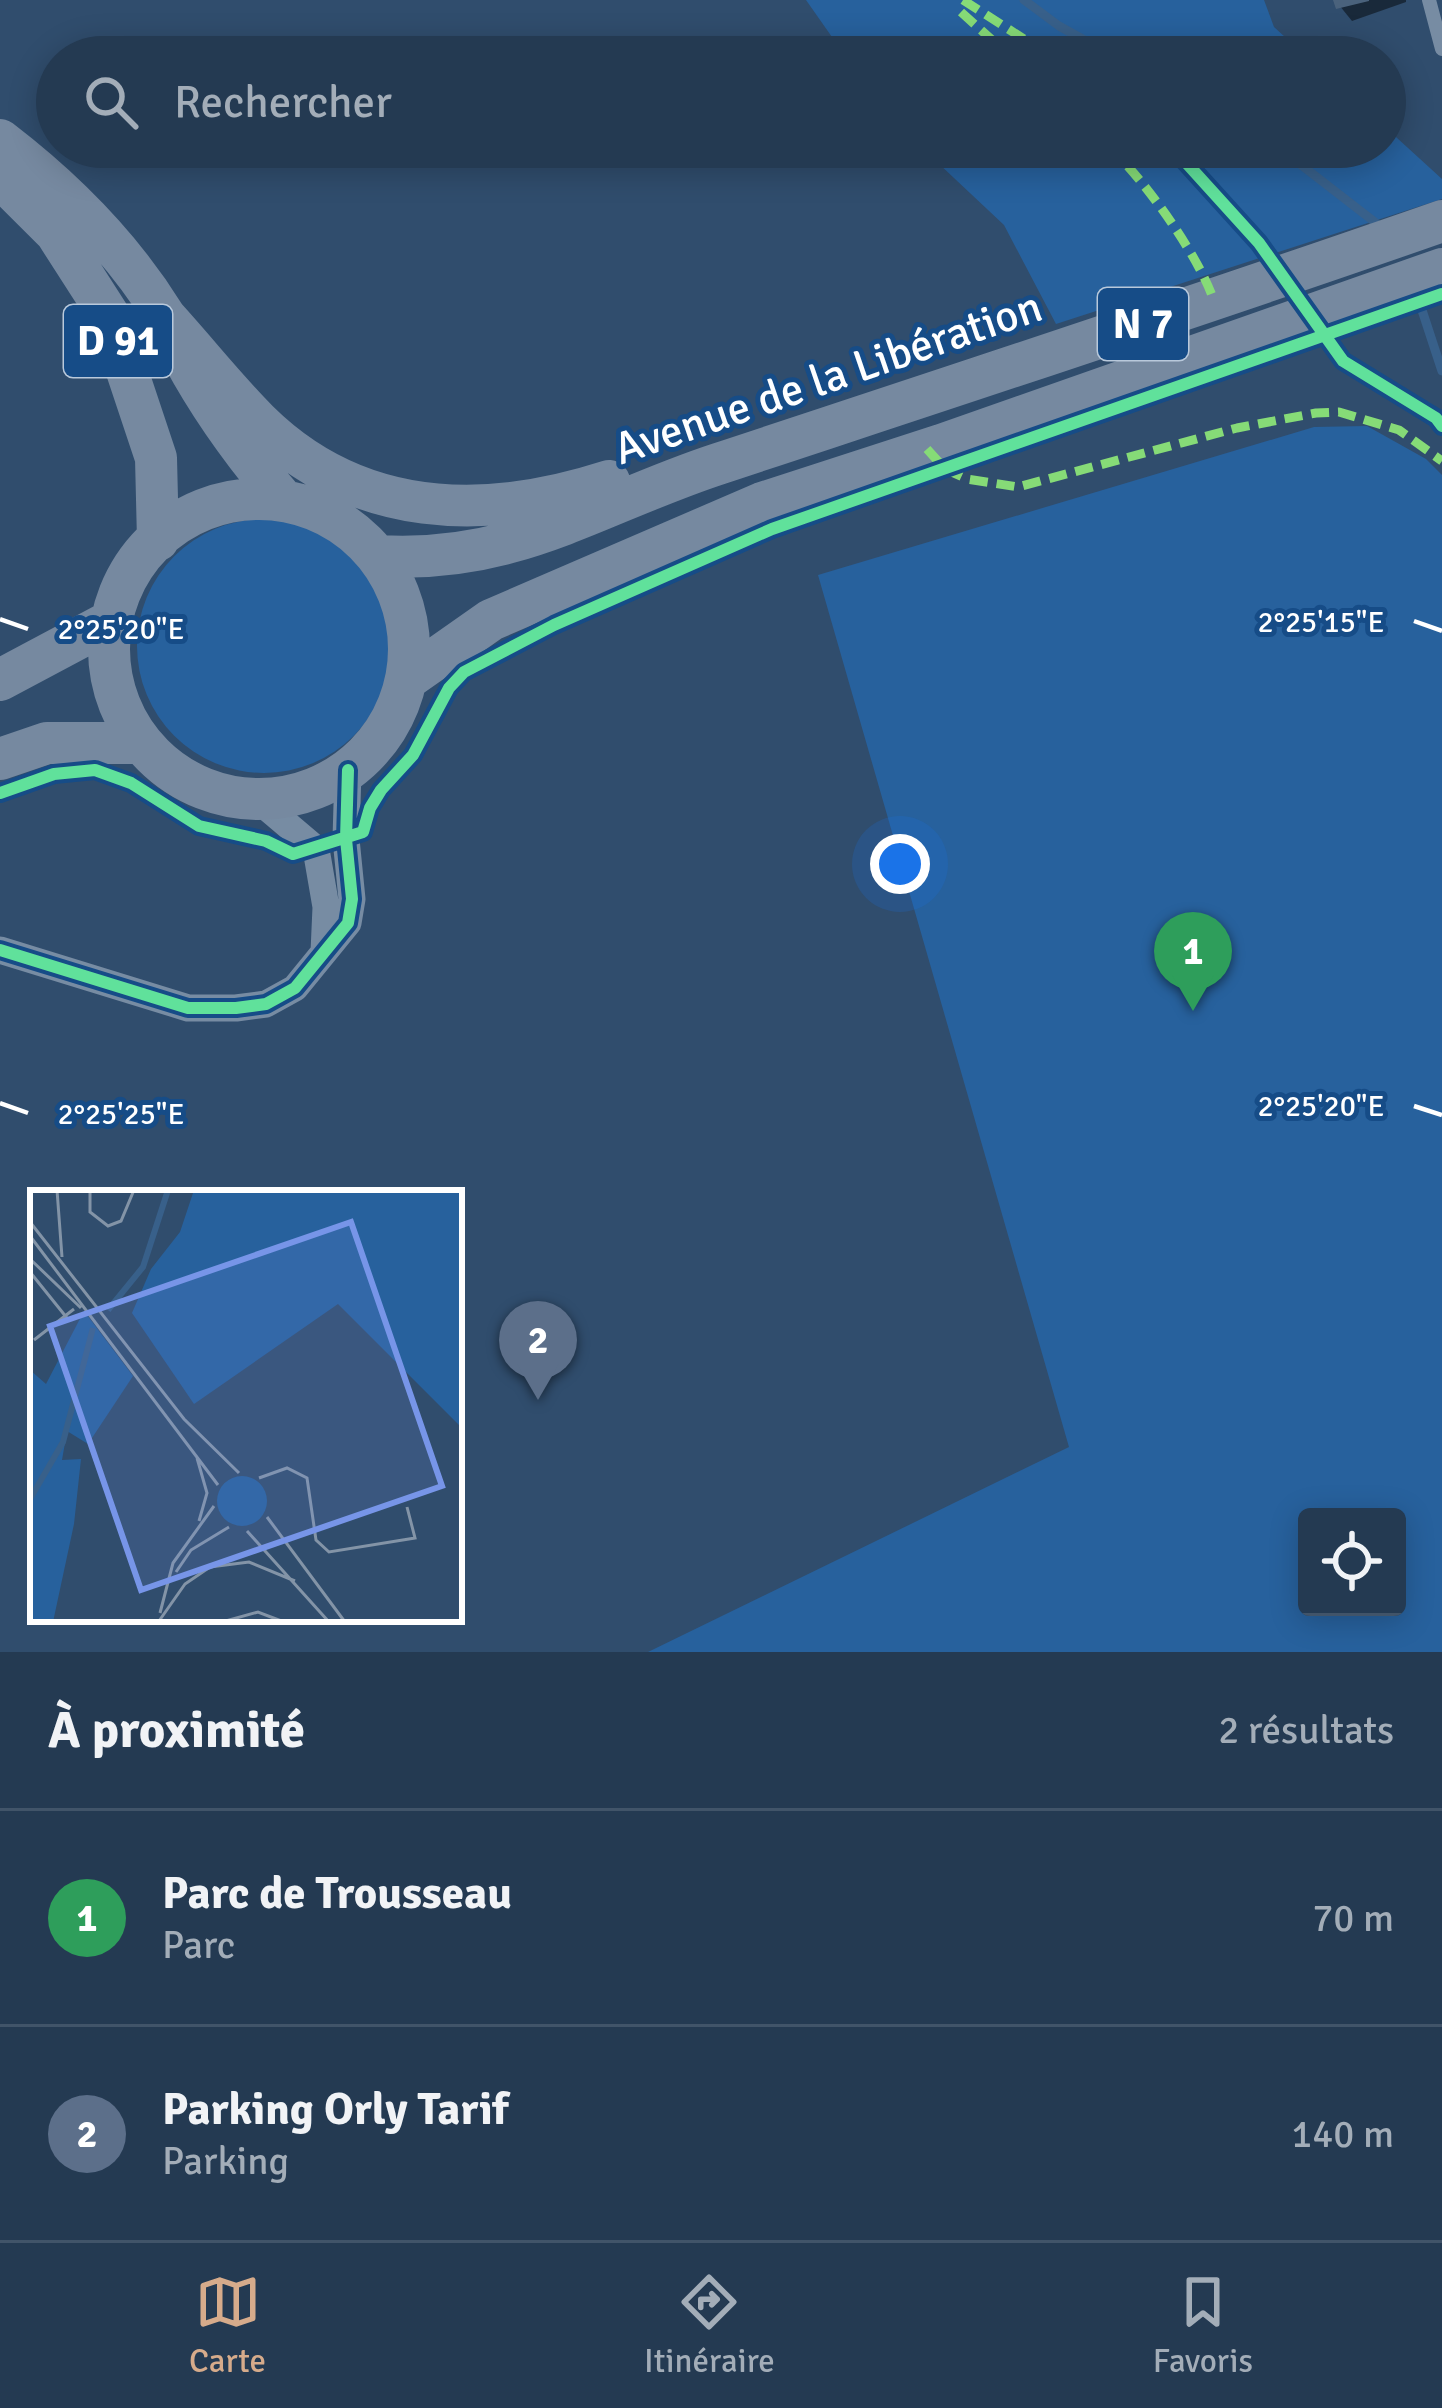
<!DOCTYPE html>
<html lang="fr">
<head>
<meta charset="utf-8">
<style>
	:root { --surface:#243a52; --page:#2c4159; --text:#f1f3f6; --muted:#a3adb8; --line:#415469; --accent:#d6ab8b }
	body { margin:0; font-family:Signika,sans-serif; background:var(--page); color:var(--text) }
	.controls { position:absolute; right:36px; bottom:36px; display:grid; overflow:hidden; border-radius:12px; box-shadow:0 6px 30px #0003 }
	.controls button { width:108px; height:108px; display:grid; place-items:center; padding:0; border:0; border-bottom:3px solid var(--line); background:var(--surface); color:var(--text); font:60px sans-serif }
	.you { position:absolute; left:900px; top:864px; width:42px; height:42px; margin:-30px; border:9px solid #fff; border-radius:50%; background:#1a73e8; box-shadow:0 0 0 18px #1a73e833 }
	.badge { display:grid; place-items:center; width:78px; height:78px; border-radius:50%; background:var(--accent); color:#fff; font-size:39px; font-weight:700 }
	.pin { position:absolute; translate:-50% -99px; filter:drop-shadow(0 3px 6px #0008) }
	.pin::after { content:''; position:absolute; top:63px; width:42px; height:36px; background:inherit; clip-path:polygon(0 0,100% 0,50% 100%) }
	.list { margin:0; padding:0; list-style:none }
	h2 { display:flex; justify-content:space-between; align-items:center; height:156px; margin:0; padding:0 48px; font-size:51px }
	h2 small { font-size:39px; font-weight:400; color:var(--muted) }
	.list li { display:grid; grid-template-columns:78px 1fr auto; gap:36px; align-items:center; box-sizing:border-box; height:216px; padding:0 48px; border-top:3px solid var(--line) }
	.list b { display:block; font-size:45px; white-space:nowrap }
	.list p { margin:0; font-size:39px; white-space:nowrap; color:var(--muted) }
	.list em { font-size:39px; font-style:normal; color:var(--muted) }
	.icon { flex:none; width:66px; height:66px; fill:none; stroke:currentColor; stroke-width:2; stroke-linecap:round; stroke-linejoin:round }
	.map { position:relative; flex:none; width:1442px; height:1652px; overflow:hidden }
	.search { position:absolute; background:var(--surface); box-shadow:0 6px 30px #0003; left:36px; right:36px; top:36px; height:132px; display:flex; align-items:center; gap:30px; box-sizing:border-box; padding:0 42px; border-radius:66px; color:var(--muted); font-size:45px }
	.sheet { height:588px; background:var(--surface) }
	nav { display:flex; justify-content:space-around; align-items:center; box-sizing:border-box; height:168px; border-top:3px solid var(--line); background:var(--surface); font-size:33px; color:var(--muted) }
	nav a { display:grid; justify-items:center; gap:6px }
	nav .on { color:var(--accent) }
	.map>svg:first-child { display:block }
</style>
</head>
<body>
<div class="map">
<svg width="1442" height="1652" viewBox="0 0 1442 1652">
	<rect width="100%" height="100%" fill="#304d6d"/>
	<path fill="#27619d" fill-rule="evenodd" d="M 806,0 L 1264,0 L 1274,27 L 1307,57 L 846,57 Z
		M 1385,127 L 1442,179 L 1442,199 L 1056,324 L 1004,225 L 921,147 L 1385,147 Z
		M 1367,426 L 1426,459 L 1442,475 L 1442,1652 L 648,1652 L 1069,1447 L 818,575 L 1314,427 ZM 1397,1517 L 1397,1607 L 1307,1607 L 1307,1517 Z
		M137 646a127 127 0 1 1 254 0a127 127 0 1 1-254 0Z"/>
	<path fill="#0007" d="M 1335,0 L 1406,0 L 1406,2 L 1352,21 Z"/>
	<g fill="none" stroke-linecap="round" stroke-linejoin="round">
		<path stroke="#38608a" stroke-width="9" d="M 1024,0 L 1059,26 L 1115,57
			M 1278,147 L 1376,223
			M 1419,301 L 1442,371"/>
	</g>
	<path fill="#4a627c" d="M 1333,0 L 1369,0 L 1369,1 L 1336,9 Z"/>
	<g fill="none" stroke-linecap="round" stroke-linejoin="round">
		<path stroke="#778ca3" stroke-width="14" d="M 1429,0 L 1442,49"/>
		<path stroke="#778ca3" stroke-width="27" d="M 257,799 L 316,849 L 326,907 L 324,952
			M 0,950 L 188,1008 L 236,1008 L 266,1004 L 295,988 L 348,923 L 352,899 L 346,839 L 348,770"/>
		<path stroke="#7689a0" stroke-width="42" d="M 0,140 C 64,189 121,246 164,315 C 172,328 175,344 183,357 C 211,409 246,457 284,501
			M 0,177 L 56,233 L 108,314 L 156,458 L 158,540
			M 166,318 C 197,352 226,389 258,421 C 357,519 485,521 609,481
			M109 649a150 150 0 1 1 300 0a150 150 0 1 1-300 0Z
			M 379,556 C 516,564 596,504 718,464 C 960,384 1202,305 1442,221
			M 407,679 L 491,620 L 762,503 L 941,445 L 1442,269
			M 0,680 L 107,623
			M 0,759 L 47,743 L 141,743"/>
		<path stroke="#86db77" stroke-width="9" stroke-dasharray="18 9" stroke-linecap="butt" d="M 963,0 L 1052,57
			M 961,12 L 1011,57
			M 1109,147 C 1144,179 1199,256 1214,301
			M 927,449 L 945,469 L 967,479 L 1018,487 L 1237,428 L 1316,413 L 1339,412 L 1399,430 L 1442,461"/>
		<defs>
			<path id="cycleway" d="M 1172,147 L 1259,243 L 1343,361 L 1436,418 L 1442,426
				M 0,793 L 54,774 L 95,770 L 131,783 L 199,826 L 266,841 L 293,854 L 363,832 L 370,808 L 381,790 L 413,755 L 449,688 L 464,672 L 554,625 L 772,529 L 1442,294
				M 0,950 L 188,1008 L 236,1008 L 266,1004 L 295,988 L 348,923 L 352,899 L 346,839 L 348,770"/>
		</defs>
		<use href="#cycleway" stroke="#164c87" stroke-width="20"/>
		<use href="#cycleway" stroke="#60e19b" stroke-width="12"/>
	</g>
	<path fill="none" stroke="#fff" stroke-width="4.5" d="M 0,619 L 28,629M 1414,621 L 1442,631M 0,1103 L 28,1113M 1414,1106 L 1442,1115"/>
	<g text-anchor="middle" dominant-baseline="central" stroke-width="10" stroke-linejoin="round" paint-order="stroke">
		<g fill="#164c87" stroke="#b9c9db" stroke-width="3">
			<rect x="1098" y="288" width="90" height="72" rx="9"/>
			<rect x="64" y="305" width="108" height="72" rx="9"/>
		</g>
		<g font-size="42" font-weight="bold" fill="#fff">
			<text x="1143" y="324">N 7</text>
			<text x="118" y="341">D 91</text>
		</g>
		<g font-size="45" fill="#fff" stroke="#164c87">
			<text transform="translate(828 378) rotate(-19)">Avenue de la Libération</text>
		</g>
	</g>
	<g transform="translate(30 1190)">
		<rect width="432" height="432" fill="#304d6d"/>
		<path d="M 164,0 L 432,0 L 432,238 L 308,114 L 164,214 L 102,123 L 121,79 L 150,42 ZM 54,121 L 103,186 L 58,254 L 37,241 L 32,270 L 51,269 L 44,334 L 23,432 L 0,432 L 0,180 L 16,194 ZM187 311a25 25 0 1 1 50 0a25 25 0 1 1-50 0Z" fill="#27619d"/>
		<path fill="none" stroke="#38608a" stroke-width="6" d="M 78,120 L 113,77 L 138,0M 0,309 L 33,252 L 63,138"/>
		<path fill="none" stroke="#8394a7" stroke-width="3" d="M 27,0 L 32,67M 60,0 L 60,22 L 78,36 L 91,31 L 104,0M 0,32 L 154,229 L 209,283M 0,46 L 188,295M 0,69 L 51,118M 0,82 L 37,128M 4,150 L 44,119M 167,268 L 177,303 L 169,331M 229,288 L 257,278 L 277,288 L 286,350 L 299,362 L 385,348 L 377,317M 237,327 L 315,432M 217,341 L 299,432M 146,382 L 161,360 L 199,337M 130,423 L 143,373 L 184,316M 129,431 L 155,394 L 180,377 L 219,372 L 265,391M 192,432 L 228,422 L 254,432"/>
		<path fill="#7795e8" fill-opacity="0.15" stroke="#7795e8" stroke-width="6" d="M 321,32 L 412,296 L 111,400 L 20,136 Z"/>
		<rect width="432" height="432" fill="none" stroke="#fff" stroke-width="6"/>
	</g>
	<g font-size="30" text-anchor="middle" fill="#fff" stroke="#164c87" stroke-width="10" stroke-linejoin="round" paint-order="stroke">
		<text x="1321" y="632">2°25'15"E</text>
		<text x="121" y="639">2°25'20"E</text>
		<text x="1321" y="1116">2°25'20"E</text>
		<text x="121" y="1124">2°25'25"E</text>
	</g>
</svg>
<div class="controls">
<button><svg class="icon" aria-label="locate" viewBox="0 0 24 24"><circle cx="12" cy="12" r="6"/><path d="M12 2v4M12 18v4M2 12h4M18 12h4"/></svg></button>
</div>
<div class="you"></div>
<div class="pin badge" style="left:1193px;top:1011px;background:#2e9e5b">1</div>
<div class="pin badge" style="left:538px;top:1400px;background:#5c6f8a">2</div>
<div class="search"><svg class="icon" aria-label="search" viewBox="0 0 24 24"><circle cx="10" cy="10" r="6"/><path d="M15 15l6 6"/></svg>Rechercher</div>
</div>
<section class="sheet">
<h2>À proximité<small>2 résultats</small></h2>
<ul class="list">
<li><span class="badge" style="background:#2e9e5b">1</span><div><b>Parc de Trousseau</b><p>Parc</p></div><em>70 m</em></li>
<li><span class="badge" style="background:#5c6f8a">2</span><div><b>Parking Orly Tarif</b><p>Parking</p></div><em>140 m</em></li>
</ul>
</section>
<nav>
<a class="on"><svg class="icon" aria-label="map" viewBox="0 0 24 24"><path d="M3 6l6-2 6 2 6-2v14l-6 2-6-2-6 2zM9 4v14M15 6v14"/></svg>Carte</a>
<a><svg class="icon" aria-label="directions" viewBox="0 0 24 24"><path d="M12 3l9 9-9 9-9-9zM9 14v-3h6M13 9l2 2-2 2"/></svg>Itinéraire</a>
<a><svg class="icon" aria-label="saved" viewBox="0 0 24 24"><path d="M7 4h10v16l-5-4-5 4z"/></svg>Favoris</a>
</nav>
</body>
</html>
